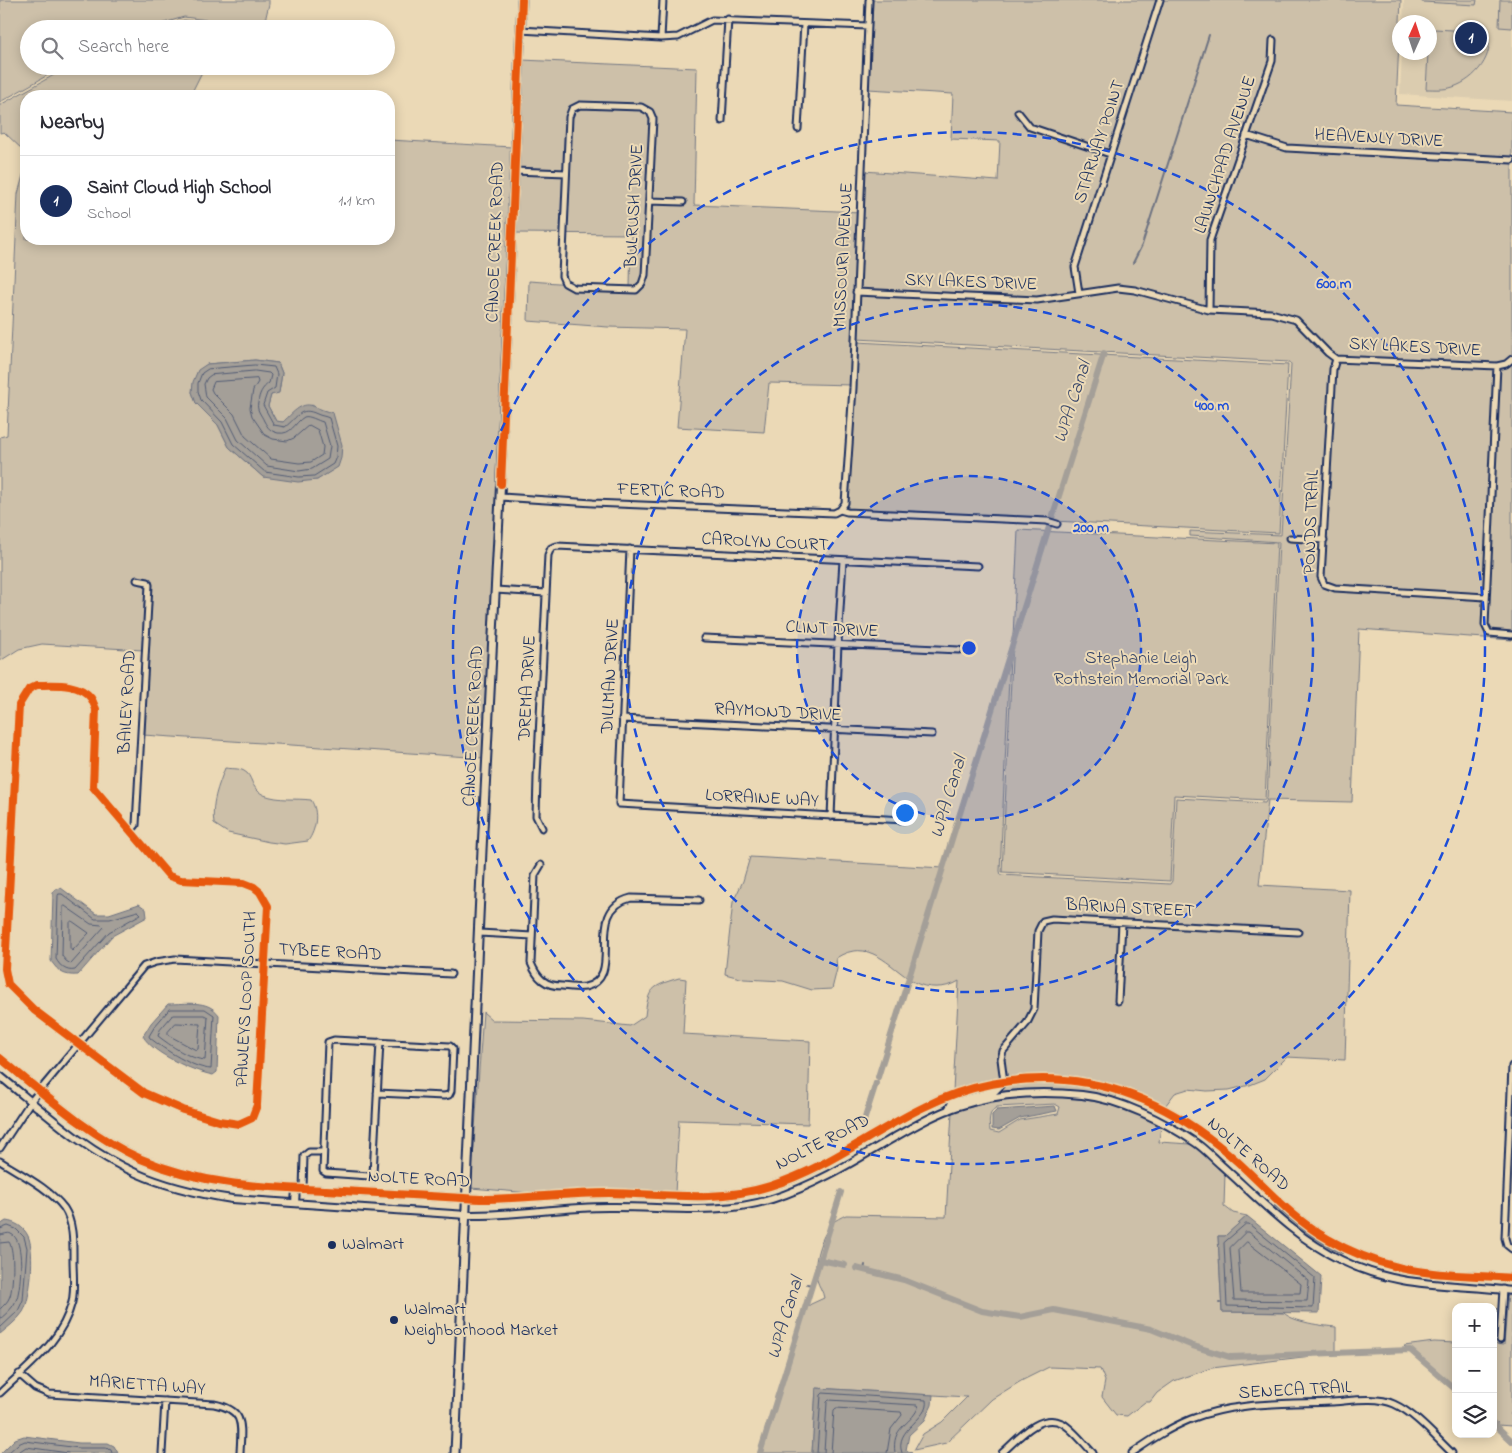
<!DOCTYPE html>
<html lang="en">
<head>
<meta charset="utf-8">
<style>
	:root { --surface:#fff; --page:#f7f7f7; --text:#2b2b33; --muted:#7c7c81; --line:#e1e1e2; --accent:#1b2f5e }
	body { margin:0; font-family:"Indie Flower",sans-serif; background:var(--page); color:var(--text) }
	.controls { position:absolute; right:15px; bottom:15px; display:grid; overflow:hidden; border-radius:10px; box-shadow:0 2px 12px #0003 }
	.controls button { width:45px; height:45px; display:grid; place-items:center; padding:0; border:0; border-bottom:1px solid var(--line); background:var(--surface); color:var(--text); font:25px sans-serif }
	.compass { position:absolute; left:1392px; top:15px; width:45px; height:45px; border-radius:50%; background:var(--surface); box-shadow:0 2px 12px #0003; rotate:3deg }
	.you { position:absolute; left:904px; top:812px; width:18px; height:18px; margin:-12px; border:4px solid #fff; border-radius:50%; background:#1a73e8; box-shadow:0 0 0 8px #1a73e833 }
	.badge { display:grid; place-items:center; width:32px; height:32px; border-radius:50%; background:var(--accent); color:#fff; font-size:16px; font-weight:700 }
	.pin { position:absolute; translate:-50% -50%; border:2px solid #fff; box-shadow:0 1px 5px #0006 }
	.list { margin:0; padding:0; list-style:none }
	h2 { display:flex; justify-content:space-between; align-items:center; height:65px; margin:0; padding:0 20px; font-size:21px }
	h2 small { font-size:16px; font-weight:400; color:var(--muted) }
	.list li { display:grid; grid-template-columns:32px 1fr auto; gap:15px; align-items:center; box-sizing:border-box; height:90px; padding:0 20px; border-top:1px solid var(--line) }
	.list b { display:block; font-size:19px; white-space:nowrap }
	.list p { margin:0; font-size:16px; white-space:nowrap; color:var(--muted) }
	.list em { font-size:16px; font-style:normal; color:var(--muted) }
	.icon { flex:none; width:28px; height:28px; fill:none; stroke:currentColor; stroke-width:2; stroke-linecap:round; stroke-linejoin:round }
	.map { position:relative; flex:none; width:1512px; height:1453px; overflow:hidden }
	.search { position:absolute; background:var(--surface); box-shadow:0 2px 12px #0003; left:20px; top:20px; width:375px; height:55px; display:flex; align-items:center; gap:12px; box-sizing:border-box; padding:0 18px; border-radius:28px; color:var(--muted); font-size:19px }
	.panel { position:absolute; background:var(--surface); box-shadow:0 2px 12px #0003; left:20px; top:90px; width:375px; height:155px; border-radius:20px }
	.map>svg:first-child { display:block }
</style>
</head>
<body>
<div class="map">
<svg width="1512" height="1453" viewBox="0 0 1512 1453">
	<rect width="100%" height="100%" fill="#ebd9b6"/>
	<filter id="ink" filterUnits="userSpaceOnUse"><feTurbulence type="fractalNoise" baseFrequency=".02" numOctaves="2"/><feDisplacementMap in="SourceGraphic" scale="10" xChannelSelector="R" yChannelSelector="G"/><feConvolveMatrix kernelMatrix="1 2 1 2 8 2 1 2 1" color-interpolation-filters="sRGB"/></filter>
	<g filter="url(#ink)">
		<path fill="#dbccaf" d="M 1404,0 L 1512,0 L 1512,101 L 1400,94 L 1402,53 L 1430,52 L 1430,22 L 1403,22 Z"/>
		<path fill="#cdc0a9" stroke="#747884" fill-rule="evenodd" d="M 0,0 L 269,0 L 269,4 L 263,29 L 210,29 L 207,20 L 184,17 L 144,29 L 29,29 L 29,66 L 64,66 L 0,102 Z
			M 873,0 L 1401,0 L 1396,105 L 1512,112 L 1512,640 L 1359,629 L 1352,802 L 1268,800 L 1259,885 L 1350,890 L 1345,1060 L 1287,1057 L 1265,1079 L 1250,1085 L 1229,1090 L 1207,1091 L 1188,1089 L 1175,1093 L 1165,1106 C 1155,1101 1144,1096 1134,1092 C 1076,1073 1010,1068 953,1091 L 959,981 C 947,989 926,989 914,982 C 888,966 869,937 836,958 L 837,969 L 832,989 L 812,990 L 783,981 L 744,979 L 725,974 L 733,902 L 743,881 L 750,857 L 943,868 L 1010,657 L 1000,871 L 1001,875 L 1170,884 L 1172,881 L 1176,798 L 1265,803 L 1267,799 L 1279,542 L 1190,536 L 1190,531 L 1281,535 L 1291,365 L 1289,362 L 857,339 L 852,385 L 769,383 L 764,432 L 677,427 L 685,329 L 608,327 L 528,321 L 529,281 L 630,288 L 631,234 L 515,233 L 522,60 L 697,68 L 694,205 L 861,212 L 864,171 L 998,181 L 1000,141 L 951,139 L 953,94 L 868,89 Z
			M 1421,0 L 1477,0 L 1476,5 L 1422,2 Z
			M 1500,0 L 1512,0 L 1512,28 L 1499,27 Z
			M 184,20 L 205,22 L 208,29 L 154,29 Z
			M 1435,29 L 1487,32 C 1496,55 1475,80 1453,87 C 1444,90 1435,89 1426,89 L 1428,53 L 1430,52 L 1430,34 Z
			M 70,66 L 205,66 L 190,96 L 26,96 L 26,153 L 4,132 L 0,133 L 0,105 Z
			M 389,140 L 512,147 L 498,497 L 484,758 L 143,735 L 149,657 L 144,656 L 143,650 L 42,644 L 19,649 L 0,661 L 0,437 L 7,435 L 18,194 L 26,164 L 26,239 L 389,239 ZM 255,360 L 278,363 L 282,373 L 279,392 L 271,395 L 268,406 L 276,421 L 283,422 L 290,416 L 312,405 L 320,410 L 332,413 L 337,467 L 317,480 L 263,477 L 229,447 L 218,425 L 196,403 L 192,392 L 207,364 Z
			M 857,342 L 1288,365 L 1279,533 L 848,510 Z
			M 1018,530 L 1277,543 L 1265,800 L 1174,795 L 1170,881 L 1002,872 Z
			M 225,768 C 231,769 239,768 244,771 C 253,775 250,789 264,795 C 280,801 295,798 311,800 C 319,812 316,830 308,841 L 285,844 L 269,842 L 228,833 L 214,824 C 211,803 218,787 225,768 Z
			M 679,978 L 686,979 L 683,1034 L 810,1041 L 808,1124 L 679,1120 L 675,1193 L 543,1194 L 471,1188 L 483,1012 L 492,1020 L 583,1021 L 630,1026 L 645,1016 C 648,988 652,986 679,978 Z
			M 1036,1082 C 1064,1083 1090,1087 1117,1094 L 1115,1100 C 1077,1089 1037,1086 998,1092 L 1006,1085 Z
			M 1042,1095 C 1084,1099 1124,1103 1161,1126 L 1159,1142 L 1190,1144 L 1195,1146 L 1225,1173 L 1224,1206 L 1233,1213 L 1247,1216 L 1225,1236 L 1218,1236 L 1222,1312 L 1284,1313 C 1293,1322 1323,1326 1336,1327 L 1336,1353 L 1212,1368 L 1174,1381 L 1157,1393 L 1150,1402 L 1145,1402 L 1127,1416 L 1116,1415 L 1102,1397 L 1105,1381 L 1100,1369 L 1049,1367 L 1021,1381 L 992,1399 L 946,1443 L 914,1450 L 923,1434 L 942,1422 L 967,1397 L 816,1388 L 812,1453 L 762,1453 L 804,1309 L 811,1304 L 824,1298 C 823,1291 819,1287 817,1280 C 812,1262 821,1237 832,1223 C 836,1220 841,1217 846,1215 L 946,1217 L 952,1112 L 1001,1099 ZM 1055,1104 L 1060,1107 L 1058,1114 L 1020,1120 L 999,1133 L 990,1131 C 989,1121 988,1112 997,1107 Z
			M 1508,1293 L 1512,1294 L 1512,1426 L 1497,1425 L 1493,1422 L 1493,1344 L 1504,1345 Z
			M 1434,1342 L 1456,1343 L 1456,1390 L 1404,1346 Z"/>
		<path fill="#a49f98" stroke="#6d7281" d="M 255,360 L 278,363 L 282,373 L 279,393 L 271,395 L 268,406 L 276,421 L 283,422 C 291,415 301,401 313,406 C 320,409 325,411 333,413 L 342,445 L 341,458 L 338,467 L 317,480 L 298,482 L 263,477 L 229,447 L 218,425 L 196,403 L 192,392 L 193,382 L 198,370 L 207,364 Z
			M 61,888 L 96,914 L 109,914 L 139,904 L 146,909 L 147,917 L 112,936 L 78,975 C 63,976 59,972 51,961 L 53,893 L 56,889 Z
			M 168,1004 C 186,1004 208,999 219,1015 L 217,1072 L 213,1075 C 193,1071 153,1054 143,1036 L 151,1023 Z
			M 1055,1106 L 1057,1111 L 1020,1118 L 999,1130 L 992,1129 L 992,1115 L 997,1110 Z
			M 1247,1216 L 1321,1276 L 1319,1313 L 1222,1312 L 1218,1236 L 1225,1236 Z
			M 6,1221 C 15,1222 24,1227 28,1236 C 35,1250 31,1299 23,1312 C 17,1321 7,1328 0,1334 L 0,1225 Z
			M 816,1388 L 933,1395 L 932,1405 L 925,1420 L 909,1435 L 906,1450 L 912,1453 L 812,1453 Z
			M 24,1436 L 79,1443 L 108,1443 L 114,1446 L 118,1453 L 1,1453 L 15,1439 Z"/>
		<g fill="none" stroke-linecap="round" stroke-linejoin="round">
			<path stroke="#525c75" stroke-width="1" d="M 255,365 L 274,367 L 277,374 L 275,388 L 267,393 L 263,405 L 274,425 L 285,427 C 298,417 300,406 317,414 C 321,416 325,416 329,418 L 337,446 L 336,457 L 333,464 L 314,476 L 299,477 L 265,472 L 233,444 L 222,422 L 201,400 L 198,391 L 198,383 L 202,373 L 208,369 Z
				M 255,371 L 269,373 L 271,375 L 269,383 C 262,388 259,394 258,403 C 256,410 261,414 264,421 C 268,428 270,431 278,433 C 292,435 294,423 304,417 C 309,415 318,421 323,422 L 330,446 L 328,459 L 312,469 L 299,471 L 267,466 L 238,440 L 227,418 L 206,397 L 204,384 L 207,378 L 211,375 Z
				M 257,379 L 258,382 L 253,390 L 250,408 L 252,416 L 265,435 L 273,439 L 287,441 L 294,438 L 309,425 L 318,430 L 323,447 L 322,455 L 311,462 L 299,463 L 271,459 L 245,436 L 234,414 L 213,393 L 211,389 L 214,382 Z
				M 59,894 L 62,894 L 95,919 L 110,919 L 138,911 L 141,914 L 109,932 L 75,970 C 66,972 60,966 56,959 L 58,896 Z
				M 65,906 L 91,924 L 102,925 L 104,927 L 71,964 L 66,961 L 62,956 L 63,908 Z
				M 72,921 L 89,933 L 72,951 L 70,948 L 70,923 Z
				M 170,1009 L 205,1009 L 214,1015 L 211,1069 C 193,1068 165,1050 150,1038 L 149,1036 L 155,1026 Z
				M 173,1015 L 204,1015 L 208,1017 L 205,1060 C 190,1059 171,1046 158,1036 L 160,1030 Z
				M 176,1023 L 200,1024 L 198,1049 L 196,1050 L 168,1035 L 168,1032 Z
				M 1246,1224 L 1249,1224 L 1315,1278 L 1313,1308 L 1227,1306 L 1224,1243 Z
				M 0,1229 L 8,1226 L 16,1229 L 24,1237 L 27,1248 L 23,1300 L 18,1311 L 0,1328
				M 1246,1232 L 1249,1232 L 1309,1281 L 1307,1301 L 1234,1300 L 1230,1248 Z
				M 0,1235 C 3,1235 8,1232 11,1234 C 25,1239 21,1286 17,1298 C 14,1307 7,1313 0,1319
				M 1247,1242 L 1301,1284 L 1300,1293 L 1241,1293 L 1238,1251 Z
				M 0,1243 L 9,1242 C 15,1250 13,1287 10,1296 C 8,1302 4,1305 0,1309
				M 8,1453 L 18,1444 L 25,1441 L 79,1448 L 106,1448 L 111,1450 L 112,1453
				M 17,1453 L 26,1447 L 68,1453
				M 817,1453 L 821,1395 L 823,1393 L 926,1400 C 930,1420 893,1428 902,1453
				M 824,1453 L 827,1402 L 829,1400 L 917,1405 L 918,1408 C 910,1426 891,1426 895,1453
				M 831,1453 L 834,1410 L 836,1408 L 901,1412 L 902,1415 L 891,1429 L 887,1453"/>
			<path stroke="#6d7281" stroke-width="2" d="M 1133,263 L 1142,245 L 1209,35
				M 1275,1206 C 1296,1224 1317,1242 1342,1253
				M 864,1270 L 865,1265
				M 807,1284 L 812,1285
				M 1219,1303 L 1220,1303
				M 1511,1414 L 1512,1413
				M 1495,1425 L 1497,1423"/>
			<path stroke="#a49f98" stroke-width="6" d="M 1052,518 L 1104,353
				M 878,1077 L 1049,527
				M 863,1124 L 876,1083
				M 820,1260 L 845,1265
				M 856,1268 L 904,1280 L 982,1311 L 1020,1317 L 1054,1310 L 1151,1329 L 1193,1346 L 1230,1357 L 1410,1350 L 1456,1390
				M 1493,1423 L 1512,1441
				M 760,1453 L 841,1192"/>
			<defs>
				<path id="minor" d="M 520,30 L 661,38 L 678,37 L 712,20 L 868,26
					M 661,38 L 663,0
					M 580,105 L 641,107 L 650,112 L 653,119 L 645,275 L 642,284 L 636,290 L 574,288 L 565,283 L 562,276 L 569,117 L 572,109 Z
					M 1018,112 L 1030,127 L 1110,154
					M 722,121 L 728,19
					M 798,129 L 804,24
					M 1246,135 L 1287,148 L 1512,160
					M 514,171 L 566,173
					M 649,201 L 683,202
					M 856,292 L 1037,300 L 1118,288 L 1135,290 L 1209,310 L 1271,313 L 1296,320 L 1328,353 L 1336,359 L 1497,366 L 1506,364 L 1512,359
					M 1079,293 L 1075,267 L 1160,0
					M 1209,310 L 1210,240 L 1272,61 L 1273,40
					M 1336,359 L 1333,369 L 1321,577 L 1324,584 L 1335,588 L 1486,597
					M 1497,366 L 1485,625 L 1489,633 L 1512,635
					M 500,497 L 593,503 L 834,513 L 840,510
					M 840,510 L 845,503 L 853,388 L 869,0
					M 840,510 L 847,512 L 1047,521 L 1057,524
					M 1290,538 L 1324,540
					M 630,549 L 619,804 L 904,820
					M 495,590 L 546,593
					M 704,638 L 959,650
					M 37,685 C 54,685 79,682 91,698 C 93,701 94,705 96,709 L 93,787 L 169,876 L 181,880 L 244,883 L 254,887 L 260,892 L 268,906 L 257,1105 L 252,1118 L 239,1124 L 219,1121 L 183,1110 L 144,1093 L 34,1010 L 8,984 L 5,969 L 19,705 L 29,689 Z
					M 622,719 L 932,734
					M 831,817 L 838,643 L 843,560
					M 542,828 L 536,816 L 537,777 L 548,555 L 551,548 L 557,546 L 978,566
					M 131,831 L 136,825 L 149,585 L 148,582 L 137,580
					M 541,865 L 535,875 L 531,963 C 537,978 545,986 562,986 C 569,987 578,988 585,987 C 628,977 581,911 631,898 L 699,900
					M 479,933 L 532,936
					M 1118,1001 L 1122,923
					M 1512,1066 L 1505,1238 L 1507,1245 L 1512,1249
					M 1004,1082 L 1001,1059 L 1003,1051 L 1027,1023 L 1034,1009 L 1038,931 L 1043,921 L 1052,919 L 1298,932
					M 377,1093 L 444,1096 L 449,1095 L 451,1091 L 453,1049 L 450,1046 L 334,1040 L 328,1042 L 323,1171 L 326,1173 L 369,1176 L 373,1174 L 380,1042
					M 0,1148 L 31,1101 L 144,966 L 156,962 L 175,959 L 451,974
					M 0,1161 C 22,1175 48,1187 64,1208 C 74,1223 73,1244 73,1260 C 73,1273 75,1289 72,1302 C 62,1342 28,1366 0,1393
					M 303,1189 L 304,1156 L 309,1152 L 323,1152
					M 1500,1340 L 1503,1289
					M 19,1374 L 35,1388 L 49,1394 L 214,1404 C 246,1410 241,1426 240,1453
					M 162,1453 L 165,1401
					M 1002,1453 C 1017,1440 1039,1412 1062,1423 C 1073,1429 1084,1444 1093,1453
					M 1132,1453 C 1151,1440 1169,1428 1191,1419 C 1235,1402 1284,1404 1330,1402 C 1350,1401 1376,1396 1394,1404 C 1416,1414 1435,1437 1452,1453"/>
				<path id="tertiary" d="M 0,1058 C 44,1094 88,1135 141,1159 C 201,1185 261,1187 326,1190 C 377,1193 429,1196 480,1199 C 523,1199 566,1193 609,1193 C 664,1194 716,1203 770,1186 C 826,1169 872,1132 924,1107 C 967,1085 1017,1076 1065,1080 C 1131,1086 1190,1118 1239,1163 C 1267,1189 1294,1220 1328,1239 C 1350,1252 1376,1262 1401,1268 C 1437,1276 1475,1275 1512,1278
					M 0,1076 C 43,1111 85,1151 136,1173 C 167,1187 199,1194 232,1199 L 467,1215 C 514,1216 561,1207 608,1207 C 663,1206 718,1216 772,1199 C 813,1186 851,1163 888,1141 C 911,1128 934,1114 959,1106 C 999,1092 1040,1091 1082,1095 C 1120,1099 1164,1121 1196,1143 C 1205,1149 1213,1158 1221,1165 C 1259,1199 1295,1238 1341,1260 C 1399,1289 1451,1283 1512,1291
					M 948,1110 L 952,1103 L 995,1091 L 1004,1082
					M 295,1203 L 296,1189"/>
				<path id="secondary" d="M 455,1453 L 482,850 L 500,497 L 522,0"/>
			</defs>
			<use href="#minor" stroke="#1b2f5e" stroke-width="9"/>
			<use href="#tertiary" stroke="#1b2f5e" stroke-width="10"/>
			<use href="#secondary" stroke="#1b2f5e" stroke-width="11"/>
			<use href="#minor" stroke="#ebd9b6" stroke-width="5"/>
			<use href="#tertiary" stroke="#ebd9b6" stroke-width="6"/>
			<use href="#secondary" stroke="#ebd9b6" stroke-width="7"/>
			<defs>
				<path id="cycleway" d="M 501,484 L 522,0
					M 37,685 C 54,685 79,682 91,698 C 93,701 94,705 96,709 L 93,787 L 169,876 L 181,880 L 244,883 L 254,887 L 260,892 L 268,906 L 257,1105 L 252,1118 L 239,1124 L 219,1121 L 183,1110 L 144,1093 L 34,1010 L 8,984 L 5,969 L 19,705 L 29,689 Z
					M 0,1058 C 44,1094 88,1135 141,1159 C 201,1185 261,1187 326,1190 C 377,1193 429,1196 480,1199 C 523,1199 566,1193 609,1193 C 664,1194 716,1203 770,1186 C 826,1169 872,1132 924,1107 C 967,1085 1017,1076 1065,1080 C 1131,1086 1190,1118 1239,1163 C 1267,1189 1294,1220 1328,1239 C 1350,1252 1376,1262 1401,1268 C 1437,1276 1475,1275 1512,1278"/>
			</defs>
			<use href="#cycleway" stroke="#ebd9b6" stroke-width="11"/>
			<use href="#cycleway" stroke="#e8590c" stroke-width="8"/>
		</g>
	</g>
	<circle cx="969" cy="648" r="172" fill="#1d4ed8" fill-opacity=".12"/>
	<g fill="none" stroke="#1d4ed8" stroke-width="2.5" stroke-dasharray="9 6">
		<circle cx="969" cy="648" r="172"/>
		<circle cx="969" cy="648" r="344"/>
		<circle cx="969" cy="648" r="516"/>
	</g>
	<g fill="#1b2f5e" stroke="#ebd9b6" stroke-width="2">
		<circle cx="332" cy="1245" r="5"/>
		<circle cx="394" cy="1320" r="5"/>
	</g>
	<g text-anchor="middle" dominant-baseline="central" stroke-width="4" stroke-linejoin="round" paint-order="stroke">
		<g font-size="18" fill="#1b2f5e" stroke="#ebd9b6">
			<text transform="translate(1379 139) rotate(3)">HEAVENLY DRIVE</text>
			<text transform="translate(1100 142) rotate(-72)">STARWAY POINT</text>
			<text transform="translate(1226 155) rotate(-72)">LAUNCHPAD AVENUE</text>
			<text transform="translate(635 206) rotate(-87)">BULRUSH DRIVE</text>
			<text transform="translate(496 242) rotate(-88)">CANOE CREEK ROAD</text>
			<text transform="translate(844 255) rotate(-87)">MISSOURI AVENUE</text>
			<text transform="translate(971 283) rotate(2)">SKY LAKES DRIVE</text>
			<text transform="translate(1415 348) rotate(3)">SKY LAKES DRIVE</text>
			<text transform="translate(671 492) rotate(2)">FERTIC ROAD</text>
			<text transform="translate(1312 522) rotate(-88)">PONDS TRAIL</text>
			<text transform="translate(765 543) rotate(3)">CAROLYN COURT</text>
			<text transform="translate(832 630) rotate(3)">CLINT DRIVE</text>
			<text transform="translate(611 676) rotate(-87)">DILLMAN DRIVE</text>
			<text transform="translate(528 688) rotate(-87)">DREMA DRIVE</text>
			<text transform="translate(128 702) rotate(-87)">BAILEY ROAD</text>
			<text transform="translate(778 713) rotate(3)">RAYMOND DRIVE</text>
			<text transform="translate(474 726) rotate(-87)">CANOE CREEK ROAD</text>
			<text transform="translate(762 799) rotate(3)">LORRAINE WAY</text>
			<text transform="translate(1130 909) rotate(3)">BARINA STREET</text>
			<text transform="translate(330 953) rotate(3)">TYBEE ROAD</text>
			<text transform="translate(247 999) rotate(-87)">PAWLEYS LOOP SOUTH</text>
			<text transform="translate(823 1143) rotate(-27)">NOLTE ROAD</text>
			<text transform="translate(1248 1155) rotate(41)">NOLTE ROAD</text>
			<text transform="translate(419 1180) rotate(3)">NOLTE ROAD</text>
			<text transform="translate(147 1386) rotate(4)">MARIETTA WAY</text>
			<text transform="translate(1295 1391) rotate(-3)">SENECA TRAIL</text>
		</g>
		<g font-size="18" fill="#364569" stroke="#ebd9b6">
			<text x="1141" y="659">Stephanie Leigh<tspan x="1141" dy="21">Rothstein Memorial Park</tspan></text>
		</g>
		<g font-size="18" fill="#1b2f5e" stroke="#ebd9b6" text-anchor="start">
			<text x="342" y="1245">Walmart</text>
			<text x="404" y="1310">Walmart<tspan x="404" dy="21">Neighborhood Market</tspan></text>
		</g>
		<g font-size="19" font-style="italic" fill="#36456a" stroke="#ebd9b6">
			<text transform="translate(1073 402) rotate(-72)">WPA Canal</text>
			<text transform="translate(949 797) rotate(-73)">WPA Canal</text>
			<text transform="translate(786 1318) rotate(-73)">WPA Canal</text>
		</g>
	</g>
	<circle cx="969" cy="648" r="8" fill="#1d4ed8" stroke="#ebd9b6" stroke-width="2.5"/>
	<g font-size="15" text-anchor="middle" font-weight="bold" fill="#1d4ed8" stroke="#ebd9b6" stroke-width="4" stroke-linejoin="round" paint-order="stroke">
		<text x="1334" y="288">600 m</text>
		<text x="1212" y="410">400 m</text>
		<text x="1091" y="532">200 m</text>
	</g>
</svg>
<div class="controls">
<button>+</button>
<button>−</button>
<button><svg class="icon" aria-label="layers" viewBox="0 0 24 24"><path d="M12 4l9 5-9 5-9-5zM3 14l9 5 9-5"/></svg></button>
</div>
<svg class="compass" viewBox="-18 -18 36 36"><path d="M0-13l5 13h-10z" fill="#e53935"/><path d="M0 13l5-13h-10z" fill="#7c7c81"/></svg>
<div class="you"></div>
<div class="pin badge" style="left:1471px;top:38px">1</div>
<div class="search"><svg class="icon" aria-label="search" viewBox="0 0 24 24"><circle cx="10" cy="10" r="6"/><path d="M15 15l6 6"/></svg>Search here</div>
<section class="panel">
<h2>Nearby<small></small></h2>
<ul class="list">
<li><span class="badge">1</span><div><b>Saint Cloud High School</b><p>School</p></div><em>1.1 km</em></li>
</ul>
</section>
</div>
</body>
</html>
